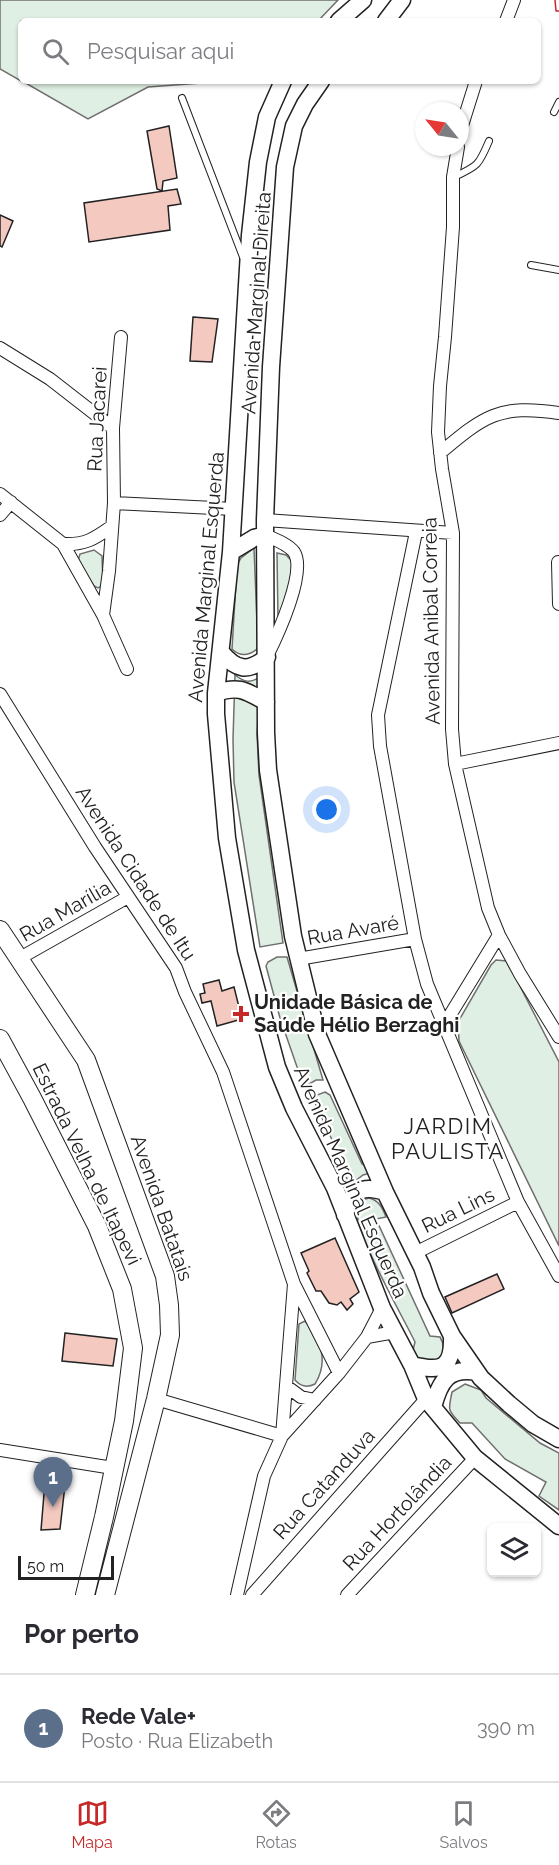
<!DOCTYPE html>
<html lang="pt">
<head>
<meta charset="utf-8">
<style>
	:root { --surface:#fff; --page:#f2f2f3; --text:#2b2b33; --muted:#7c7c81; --line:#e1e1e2; --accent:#c62828 }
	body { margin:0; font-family:Raleway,sans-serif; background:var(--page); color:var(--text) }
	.controls { position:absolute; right:18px; bottom:18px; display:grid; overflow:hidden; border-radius:9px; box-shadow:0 2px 4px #0004 }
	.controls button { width:54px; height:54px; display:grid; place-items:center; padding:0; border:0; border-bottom:2px solid var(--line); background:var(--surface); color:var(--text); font:30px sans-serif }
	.compass { position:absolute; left:415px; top:102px; width:54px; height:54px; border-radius:50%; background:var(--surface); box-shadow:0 2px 4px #0004; rotate:300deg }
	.scale { position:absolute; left:18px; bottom:15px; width:96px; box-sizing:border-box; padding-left:6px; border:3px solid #222; border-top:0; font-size:16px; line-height:21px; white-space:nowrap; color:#222; -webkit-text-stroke:4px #fff; paint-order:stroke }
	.you { position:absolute; left:327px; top:810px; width:21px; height:21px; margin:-15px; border:4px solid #fff; border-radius:50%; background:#1a73e8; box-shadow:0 0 0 9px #1a73e833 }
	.badge { display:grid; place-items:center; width:39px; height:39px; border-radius:50%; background:var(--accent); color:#fff; font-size:20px; font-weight:700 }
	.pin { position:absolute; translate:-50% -50px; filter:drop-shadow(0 2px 3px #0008) }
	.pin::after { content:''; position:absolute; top:32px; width:21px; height:18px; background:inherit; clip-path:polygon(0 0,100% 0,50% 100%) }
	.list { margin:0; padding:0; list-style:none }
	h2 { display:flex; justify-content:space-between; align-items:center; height:78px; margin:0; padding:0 24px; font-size:26px }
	h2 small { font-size:20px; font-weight:400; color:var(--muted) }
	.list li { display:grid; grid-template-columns:39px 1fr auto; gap:18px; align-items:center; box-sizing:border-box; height:108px; padding:0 24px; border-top:2px solid var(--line) }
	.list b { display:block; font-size:22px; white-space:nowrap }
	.list p { margin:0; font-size:20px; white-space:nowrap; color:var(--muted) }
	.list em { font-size:20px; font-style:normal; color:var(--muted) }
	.icon { flex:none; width:33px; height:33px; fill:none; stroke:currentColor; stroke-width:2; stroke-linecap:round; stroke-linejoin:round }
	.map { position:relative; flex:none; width:559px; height:1595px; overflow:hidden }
	.search { position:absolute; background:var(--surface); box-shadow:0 2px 4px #0004; left:18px; right:18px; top:18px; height:66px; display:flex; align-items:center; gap:15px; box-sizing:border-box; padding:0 21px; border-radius:9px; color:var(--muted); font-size:22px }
	.sheet { height:186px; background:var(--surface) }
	nav { display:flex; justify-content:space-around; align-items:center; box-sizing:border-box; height:84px; border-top:2px solid var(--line); background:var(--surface); font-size:16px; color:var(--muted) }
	nav a { display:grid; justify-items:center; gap:3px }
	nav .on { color:var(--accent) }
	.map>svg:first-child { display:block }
</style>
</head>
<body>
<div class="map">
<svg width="559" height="1595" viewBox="0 0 559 1595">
	<rect width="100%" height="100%" fill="#fff"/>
	<path fill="#e0efe3" stroke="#6f6f6f" stroke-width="1.5" d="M 0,0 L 338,0 L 318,21 L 21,21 L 21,81 L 0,69 Z
		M 22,81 L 228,81 L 148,87 L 88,119 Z
		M 254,548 L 258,648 C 250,656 240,657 232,649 L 237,565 L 241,558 Z
		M 94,550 L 102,556 L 103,582 L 101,586 L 98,588 L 94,586 L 78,561 L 80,554 Z
		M 277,553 L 286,555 L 293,562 L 289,589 L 278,620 Z
		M 235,675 C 244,682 251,684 261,676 L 257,734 L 259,775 L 283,943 L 260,947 L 234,782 L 233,739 Z
		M 277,957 L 287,957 L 323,1080 L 316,1080 L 304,1087 L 280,1018 L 266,966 L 268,962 Z
		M 496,960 L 507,961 L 559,1062 L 559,1246 L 459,1041 L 458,1022 L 491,965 Z
		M 325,1092 L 330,1095 L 362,1164 L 367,1166 L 371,1173 L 363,1175 L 350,1185 L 345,1175 L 346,1170 L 315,1103 L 317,1095 Z
		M 369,1198 C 379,1200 383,1209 386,1217 L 376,1219 L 430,1336 L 440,1337 C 445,1345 446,1360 433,1362 C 429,1363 422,1360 418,1359 L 413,1350 L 415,1342 C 402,1315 355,1234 357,1210 C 357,1203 363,1199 369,1198 Z
		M 305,1321 C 321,1341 329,1361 315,1384 C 307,1388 301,1387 295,1380 L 299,1324 Z
		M 465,1384 L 481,1390 L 486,1398 L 540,1443 L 559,1453 L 559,1510 L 539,1496 L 546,1482 L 505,1459 L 472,1423 L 460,1423 C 446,1409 449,1409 452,1392 Z"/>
	<path fill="#f3c9c0" stroke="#222" stroke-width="1.5" d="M 169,126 L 177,178 L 163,181 L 162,191 L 157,189 L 147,131 Z
		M 177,189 L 181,204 L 168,206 L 170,230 L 89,242 L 84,203 Z
		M 0,215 L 13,221 L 2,247 L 0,246 Z
		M 193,317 L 218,319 L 212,362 L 190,361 Z
		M 219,980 L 222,991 L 234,987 L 242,1019 L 217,1026 L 211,1001 L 202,1003 L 200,994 L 205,993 L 203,984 Z
		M 335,1238 L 359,1292 L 350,1299 L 353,1304 L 347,1310 L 341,1302 L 337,1305 L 329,1303 L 321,1291 L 316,1291 L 307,1273 L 309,1271 L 301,1253 Z
		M 497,1274 L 504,1289 L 452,1313 L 445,1297 Z
		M 65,1333 L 117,1339 L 113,1366 L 62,1361 Z
		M 45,1482 L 65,1485 L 60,1529 L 41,1530 Z"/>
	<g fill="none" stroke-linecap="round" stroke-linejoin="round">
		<defs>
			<path id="service" d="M 182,98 L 243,257
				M 554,112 L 559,102
				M 454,177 C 478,166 479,165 489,141
				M 531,265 L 559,270"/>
			<path id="minor" d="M 506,21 L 514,0
				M 460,132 L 476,81
				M 458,147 L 453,177 L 453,227 L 445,337 L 440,386 L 438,432 L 442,469 L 453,533 L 452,729 L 455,764 L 488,908 L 499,935 L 520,974 L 559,1037
				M 0,348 L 50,379 L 113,428
				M 440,453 C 484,416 499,404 559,413
				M 0,494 L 63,544 L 103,615 L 127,669
				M 114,503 L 234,509
				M 0,515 L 11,502
				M 265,520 L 453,533
				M 416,532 L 378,715 L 380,746 L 415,939 L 427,984 L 518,1202 L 559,1276
				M 265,535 C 274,539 288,544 294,552 C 307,572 277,636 267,656
				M 63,544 C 85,545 94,539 111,527
				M 558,562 L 559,604
				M 103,615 L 109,571 L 114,503 L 113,428 L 121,337
				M 0,694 L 95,847 L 176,968 L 185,992 L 223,1072 L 294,1284 L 282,1436 L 264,1476 L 237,1595
				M 455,764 L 559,743
				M 20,958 L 128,897
				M 298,959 L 415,939
				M 444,1025 L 499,935
				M 415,1253 L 518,1202
				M 294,1284 L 339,1373
				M 367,1337 L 395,1332
				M 286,1386 L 301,1397 L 315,1400
				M 156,1399 L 282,1436
				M 282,1436 L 339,1373 L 367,1337 L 382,1308
				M 0,1450 L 113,1468
				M 252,1595 L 426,1399
				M 347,1595 L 475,1458"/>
			<path id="secondary" d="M 339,21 L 363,0
				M 386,21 L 402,0
				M 283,81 L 267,117 L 258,162 L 250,235 L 231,552 L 216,693 L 216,714 L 227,838 L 246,950 L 277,1067 L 294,1108 L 335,1188 L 382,1308 L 412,1365 L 426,1399 L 475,1458 L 559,1526
				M 321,81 L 305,104 L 294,126 L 285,167 L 271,367 L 265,520 L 266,733 L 268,770 L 293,936 L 317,1034 L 385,1192 L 422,1267 L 431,1293 L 452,1336 L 481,1378 L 509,1404 L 533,1424 L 559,1439
				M 231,552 L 254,538 L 265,535
				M 221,652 C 236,670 248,673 267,657
				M 216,693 C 239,685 246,691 266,702
				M 345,1215 C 352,1191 361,1184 385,1192
				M 412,1365 C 441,1372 453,1369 452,1336
				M 433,1407 C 440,1381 448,1367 477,1372"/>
			<path id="primary" d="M 0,930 L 86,1060 L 165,1276 L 169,1305 L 170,1335 L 156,1399 L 105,1595
				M 0,1039 L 32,1098 L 97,1226 L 122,1289 L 133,1348 L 124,1421 L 104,1517 L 85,1595"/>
		</defs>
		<use href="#service" stroke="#222" stroke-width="8"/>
		<use href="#minor" stroke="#222" stroke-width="14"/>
		<use href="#secondary" stroke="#222" stroke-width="19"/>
		<use href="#primary" stroke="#222" stroke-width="20"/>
		<use href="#service" stroke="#fff" stroke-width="6"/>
		<use href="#minor" stroke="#fff" stroke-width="12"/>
		<use href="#secondary" stroke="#fff" stroke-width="16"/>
		<use href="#primary" stroke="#fff" stroke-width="18"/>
		<path stroke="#c62828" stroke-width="1.5" stroke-dasharray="21 4.5 3 4.5" stroke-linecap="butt" d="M 555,0 L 556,11 L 559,11"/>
	</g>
	<path fill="#c62828" stroke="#fff" stroke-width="2" d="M238 1005h6v6h6v6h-6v6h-6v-6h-6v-6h6z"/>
	<g text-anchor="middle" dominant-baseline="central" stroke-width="4.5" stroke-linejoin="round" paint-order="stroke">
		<g font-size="20" fill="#222" stroke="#fff">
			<text transform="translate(256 303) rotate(-86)">Avenida Marginal Direita</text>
			<text transform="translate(97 419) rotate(-87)">Rua Jacarei</text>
			<text transform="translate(206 577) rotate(-85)">Avenida Marginal Esquerda</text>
			<text transform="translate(431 621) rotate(-91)">Avenida Anibal Correia</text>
			<text transform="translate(136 873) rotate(57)">Avenida Cidade de Itu</text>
			<text transform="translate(65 911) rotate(-30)">Rua Marília</text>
			<text transform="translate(353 930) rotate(-10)">Rua Avaré</text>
			<text transform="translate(87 1164) rotate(64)">Estrada Velha de Itapevi</text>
			<text transform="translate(351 1182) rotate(66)">Avenida Marginal Esquerda</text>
			<text transform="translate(162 1208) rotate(71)">Avenida Batatais</text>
			<text transform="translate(458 1210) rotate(-26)">Rua Lins</text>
			<text transform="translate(324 1484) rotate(-48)">Rua Catanduva</text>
			<text transform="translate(397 1513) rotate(-47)">Rua Hortolândia</text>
		</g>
		<g font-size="20" font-weight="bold" fill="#222" stroke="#fff" text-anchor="start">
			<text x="254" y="1002">Unidade Básica de<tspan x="254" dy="23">Saúde Hélio Berzaghi</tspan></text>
		</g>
		<g font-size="22" letter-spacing="1.5" fill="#222" stroke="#fff">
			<text x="448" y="1126">JARDIM<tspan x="448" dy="25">PAULISTA</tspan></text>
		</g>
	</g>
</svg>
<div class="controls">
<button><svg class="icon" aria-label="layers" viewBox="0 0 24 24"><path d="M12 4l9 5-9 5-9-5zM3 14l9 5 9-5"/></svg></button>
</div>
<svg class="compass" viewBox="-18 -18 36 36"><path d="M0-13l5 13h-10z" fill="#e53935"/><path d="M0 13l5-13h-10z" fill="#7c7c81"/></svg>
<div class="scale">50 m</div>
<div class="you"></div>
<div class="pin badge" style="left:53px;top:1507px;background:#5c6f8a">1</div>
<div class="search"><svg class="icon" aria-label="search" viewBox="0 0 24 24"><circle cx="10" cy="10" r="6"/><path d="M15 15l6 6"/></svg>Pesquisar aqui</div>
</div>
<section class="sheet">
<h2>Por perto<small></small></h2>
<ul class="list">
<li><span class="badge" style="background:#5c6f8a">1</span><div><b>Rede Vale+</b><p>Posto · Rua Elizabeth</p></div><em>390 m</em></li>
</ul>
</section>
<nav>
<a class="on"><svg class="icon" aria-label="map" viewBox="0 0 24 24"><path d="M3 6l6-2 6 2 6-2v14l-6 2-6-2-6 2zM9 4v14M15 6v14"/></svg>Mapa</a>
<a><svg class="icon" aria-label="directions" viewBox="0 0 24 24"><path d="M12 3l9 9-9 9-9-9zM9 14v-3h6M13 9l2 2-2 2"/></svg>Rotas</a>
<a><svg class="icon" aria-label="saved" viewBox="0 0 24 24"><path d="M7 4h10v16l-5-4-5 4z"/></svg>Salvos</a>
</nav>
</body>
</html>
